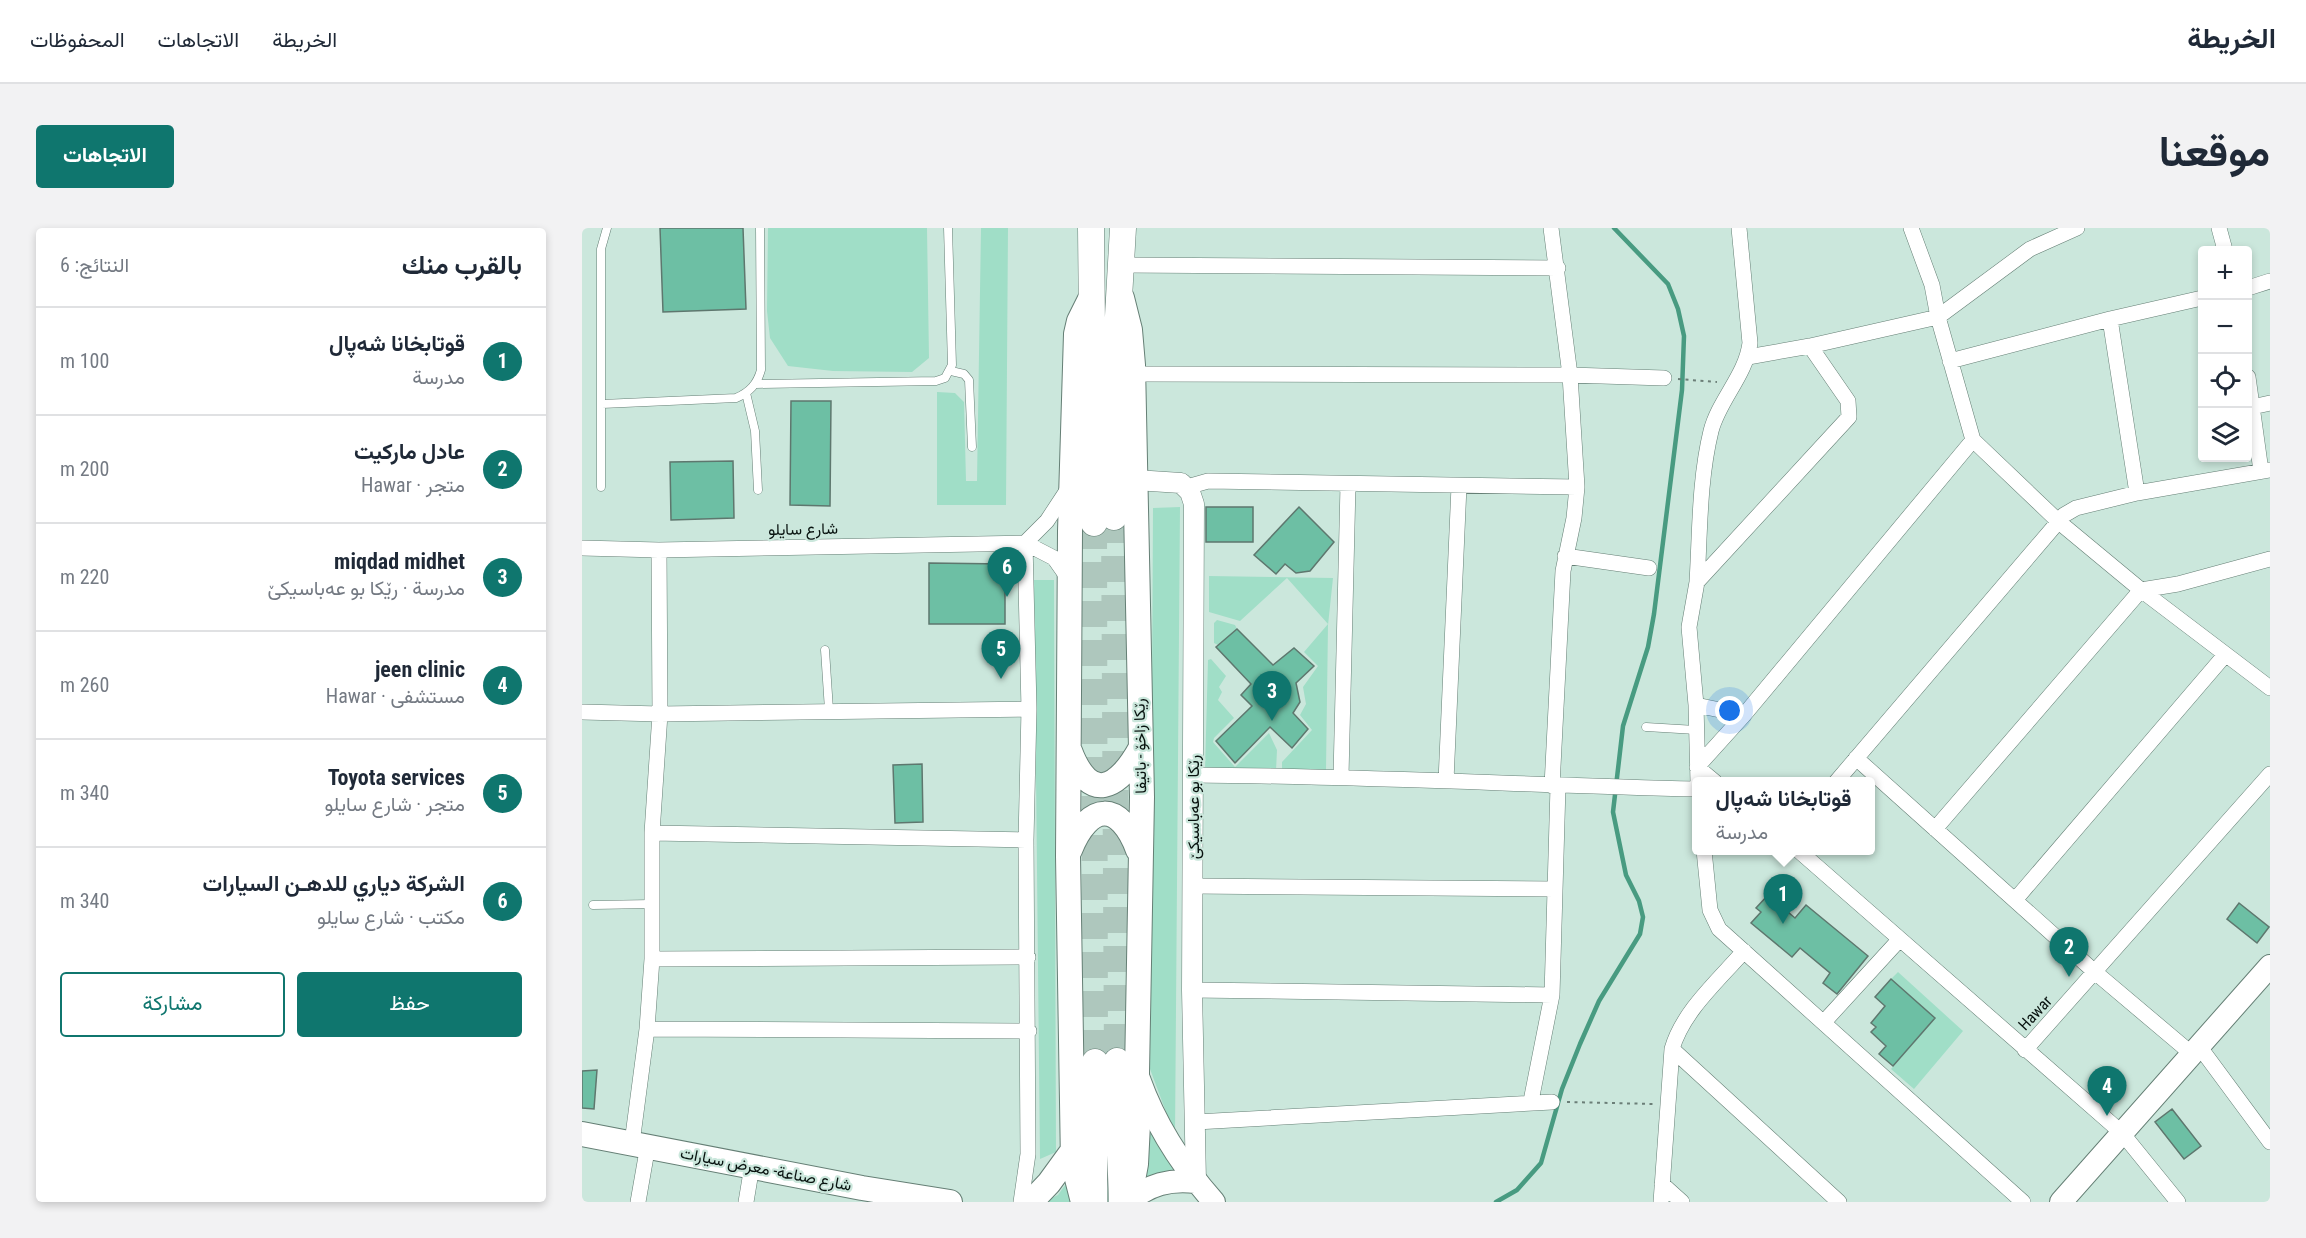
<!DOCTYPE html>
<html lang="ar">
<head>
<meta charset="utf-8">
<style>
	:root { --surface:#fff; --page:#f2f2f3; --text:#1f2937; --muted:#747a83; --line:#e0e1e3; --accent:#0f766e }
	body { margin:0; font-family:"Roboto Condensed",Vazirmatn,sans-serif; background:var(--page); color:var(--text); direction:rtl }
	.controls { position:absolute; right:18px; top:18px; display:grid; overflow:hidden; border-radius:6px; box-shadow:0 3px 9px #0003 }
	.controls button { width:54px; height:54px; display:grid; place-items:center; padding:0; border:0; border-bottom:2px solid var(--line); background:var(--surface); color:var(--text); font:30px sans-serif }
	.you { position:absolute; left:1148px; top:483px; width:21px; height:21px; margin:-15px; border:4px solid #fff; border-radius:50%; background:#1a73e8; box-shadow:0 0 0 9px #1a73e833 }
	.badge { display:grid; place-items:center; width:39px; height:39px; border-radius:50%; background:var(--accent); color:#fff; font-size:20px; font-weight:700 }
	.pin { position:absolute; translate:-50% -50px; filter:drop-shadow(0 2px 3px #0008) }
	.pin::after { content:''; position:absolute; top:32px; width:21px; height:18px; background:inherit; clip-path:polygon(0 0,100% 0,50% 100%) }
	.popup { position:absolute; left:1110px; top:549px; width:183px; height:78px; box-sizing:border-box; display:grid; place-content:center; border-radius:6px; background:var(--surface); filter:drop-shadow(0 2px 4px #0005); font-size:20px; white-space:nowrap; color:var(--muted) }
	.popup b { font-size:22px; color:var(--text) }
	.popup::after { content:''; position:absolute; left:50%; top:100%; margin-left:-12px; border:12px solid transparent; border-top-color:var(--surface) }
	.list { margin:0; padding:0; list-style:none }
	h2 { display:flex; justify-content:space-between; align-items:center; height:78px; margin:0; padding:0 24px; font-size:26px }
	h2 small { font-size:20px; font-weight:400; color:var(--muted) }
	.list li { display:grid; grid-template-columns:39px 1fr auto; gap:18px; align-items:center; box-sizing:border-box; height:108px; padding:0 24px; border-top:2px solid var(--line) }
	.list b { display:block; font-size:22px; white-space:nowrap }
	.list p { margin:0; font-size:20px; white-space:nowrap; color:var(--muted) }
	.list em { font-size:20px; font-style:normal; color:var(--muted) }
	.actions { display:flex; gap:12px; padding:18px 24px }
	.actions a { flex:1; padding:14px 0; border:2px solid var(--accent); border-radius:6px; text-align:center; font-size:21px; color:var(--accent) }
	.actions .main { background:var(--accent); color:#fff }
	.icon { flex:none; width:33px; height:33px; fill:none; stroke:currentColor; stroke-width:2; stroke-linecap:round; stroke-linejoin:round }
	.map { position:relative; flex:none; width:1688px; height:974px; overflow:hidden; direction:ltr; border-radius:6px }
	header { display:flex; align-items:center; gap:36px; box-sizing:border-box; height:84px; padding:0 30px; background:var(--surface); border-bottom:2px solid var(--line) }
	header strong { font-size:28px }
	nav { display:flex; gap:33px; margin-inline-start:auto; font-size:21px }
	.intro { display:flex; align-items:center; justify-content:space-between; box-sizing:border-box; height:144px; padding:0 36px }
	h1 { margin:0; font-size:42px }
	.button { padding:15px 27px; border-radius:6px; background:var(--accent); color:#fff; font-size:21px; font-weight:700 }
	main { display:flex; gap:36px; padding:0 36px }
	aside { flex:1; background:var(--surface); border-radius:6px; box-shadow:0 3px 9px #0003 }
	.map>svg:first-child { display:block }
</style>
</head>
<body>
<header>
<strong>الخريطة</strong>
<nav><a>الخريطة</a><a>الاتجاهات</a><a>المحفوظات</a></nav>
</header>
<div class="intro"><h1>موقعنا</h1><a class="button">الاتجاهات</a></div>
<main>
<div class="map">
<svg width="1688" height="974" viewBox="0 0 1688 974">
	<rect width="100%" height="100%" fill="#cbe7dc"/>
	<path fill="#a0dec7" d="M 186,0 L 345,0 L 347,130 L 330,144 L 251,143 L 206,138 L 188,110 L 185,83 Z
		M 399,0 L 426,0 L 424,277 L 355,277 L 355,164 L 373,165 L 382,174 L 384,253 L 395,253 Z
		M 598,279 L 593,908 L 568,841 L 571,280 Z
		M 627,348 L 751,350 L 746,397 L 744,542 L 700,541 L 700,534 L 730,502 L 718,487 L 724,476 L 721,459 L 736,438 L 722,424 L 746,396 L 705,350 L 658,393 L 627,384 Z
		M 452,352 L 472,352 L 474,924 L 458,931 Z
		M 635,392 L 653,397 L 655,401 L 636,417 L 632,415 L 632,395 Z
		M 629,431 L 644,448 L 637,459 L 640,464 L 636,472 L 652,490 L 632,510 L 631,514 L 653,539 L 687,505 L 695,522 L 694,543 L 623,542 L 626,432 Z
		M 1316,744 L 1381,803 L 1332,861 L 1309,841 L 1353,790 L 1309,751 Z
		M 563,891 L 600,946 L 557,958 Z
		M 488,950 L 491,974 L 461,974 L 476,967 Z"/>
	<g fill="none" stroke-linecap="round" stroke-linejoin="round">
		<path stroke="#489b81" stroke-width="4.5" d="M 914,974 L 935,962 L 959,935 L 980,861 L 998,816 L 1017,773 L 1058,706 L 1061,689 L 1057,673 L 1044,647 L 1031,584 L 1041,498 L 1066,419 L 1072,386 L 1100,162 L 1102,108 L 1096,81 L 1086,56 L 1032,0"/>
	</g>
	<path fill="#6dbfa4" stroke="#5e776e" stroke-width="1.5" d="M 78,0 L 161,0 L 164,81 L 81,84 Z
		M 209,173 L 249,173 L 248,278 L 208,277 Z
		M 151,233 L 152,290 L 89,292 L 88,234 Z
		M 624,279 L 671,279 L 671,314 L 624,314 Z
		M 717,279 L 752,314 L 728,343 L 714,345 L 703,336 L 694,346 L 672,327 Z
		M 347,335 L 423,336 L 423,396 L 347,396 Z
		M 655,401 L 691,437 L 712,420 L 732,438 L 714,455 L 718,474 L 711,485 L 726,501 L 710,520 L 688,499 L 653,535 L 634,513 L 670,478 L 659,467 L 669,456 L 634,419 Z
		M 340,536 L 341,594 L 313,595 L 311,537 Z
		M 1186,667 L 1213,690 L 1224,677 L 1286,728 L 1255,766 L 1241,755 L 1248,745 L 1218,720 L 1210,729 L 1169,695 L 1179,684 L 1174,680 Z
		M 1657,675 L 1687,699 L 1675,715 L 1645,691 Z
		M 1309,751 L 1353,790 L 1311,838 L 1297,826 L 1304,818 L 1289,804 L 1294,799 L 1289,795 L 1303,778 L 1293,769 Z
		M 15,842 L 12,881 L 0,880 L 0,843 Z
		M 1590,881 L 1619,918 L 1602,931 L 1573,894 Z"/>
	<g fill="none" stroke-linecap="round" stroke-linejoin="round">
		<path stroke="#aec7bd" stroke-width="26" stroke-dasharray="26 13" stroke-linecap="butt" d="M 532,289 L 535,833
			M 512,295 L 513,834"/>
		<defs>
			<path id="service" d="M 369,143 L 382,146 L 387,152 L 390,219
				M 174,156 L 354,153 L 363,150 L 370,137 L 366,0
				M 164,165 L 173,203 L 176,262
				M 20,176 L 154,170 C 168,164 175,156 179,142 L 178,0
				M 19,259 L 19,21 L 25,0
				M 243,422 L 247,482
				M 1064,499 L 1114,502
				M 11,677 L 70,676"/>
			<path id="minor" d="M 969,0 L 988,147 L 995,259 L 992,290 L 981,343 L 970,558
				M 1329,0 L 1350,57 L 1356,89 L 1391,212 L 1477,294 L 1559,362 L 1688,460
				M 1637,0 L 1643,22
				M 539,37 L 976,40
				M 1666,60 L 1688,53
				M 1528,91 L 1555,265
				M 1166,129 L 1228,118 L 1356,89 L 1448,21 L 1495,0
				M 1368,133 L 1528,91 L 1620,70
				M 551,146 L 988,147 L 1082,150
				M 1666,149 L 1679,243
				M 1670,179 L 1688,175
				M 605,259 L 626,253 L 995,259
				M 443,315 L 465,293 L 486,261
				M 0,320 L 77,322 L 443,315 L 472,330 L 486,350
				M 983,328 L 1067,340
				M 1115,354 C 1118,305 1117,252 1129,203 C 1137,172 1164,147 1168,115 L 1157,0
				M 1114,477 L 1162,487
				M 0,484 L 78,486 L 77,322
				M 1274,530 L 1514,745 L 1610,826
				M 1115,539 L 1162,487 L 1391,212
				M 1115,539 L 1133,554
				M 611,547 C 779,548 946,557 1114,561
				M 759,548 L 766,257
				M 864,553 L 877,258
				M 1116,554 L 1114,477 L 1107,399 L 1115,354 L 1267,189 L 1266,173 L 1228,118
				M 1254,554 L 1482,287 L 1494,280 L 1555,265 L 1688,242
				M 1353,601 L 1559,362 L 1596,356 L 1688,331
				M 70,605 L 444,612
				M 1122,622 L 1128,682 L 1137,701 L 1441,974
				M 1216,622 L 1540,905 L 1596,974
				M 611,658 L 973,661
				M 1433,672 L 1643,427
				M 70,731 L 446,729
				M 610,762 L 970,767
				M 1242,794 L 1317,712
				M 65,801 L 447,803
				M 1617,818 L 1688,914
				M 1090,821 L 1257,974
				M 1443,822 L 1688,546
				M 949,873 L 970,767 L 976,558
				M 614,894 L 970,874
				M 50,915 L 65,801 L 70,731 L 70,605 L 78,486 L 447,481
				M 1080,956 L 1100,974
				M 56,974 L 66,917
				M 164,974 L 170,938
				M 439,974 L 446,926 L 444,612 L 447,481 L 443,315
				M 1079,974 L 1090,821 C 1101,783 1136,753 1162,723"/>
			<path id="tertiary" d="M 553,252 L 599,255 L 608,264 L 612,276 L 610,762 L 614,954"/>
			<path id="secondary" d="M 557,851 C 573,896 600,938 632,974
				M 547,974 C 567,956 588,951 614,954
				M 1479,974 L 1688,738"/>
			<path id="primary" d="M 540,70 L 548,102 L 551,137 L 560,569 L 555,845 L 556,896 L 554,936 L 547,974
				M 488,523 C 508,576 536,561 558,521
				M 488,622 C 507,574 538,573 556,622
				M 0,906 L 280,960 L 368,974
				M 449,974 L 467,955 L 491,922
				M 501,974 L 491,935 L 486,628 L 488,303 L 494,106 L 497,93 L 509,69"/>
			<path id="trunk" d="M 509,0 L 512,295
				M 532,289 L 534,123 L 541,0
				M 535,833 L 540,974
				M 512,974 L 513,834"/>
		</defs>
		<use href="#service" stroke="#657f75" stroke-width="9"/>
		<use href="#minor" stroke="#657f75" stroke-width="16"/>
		<use href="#tertiary" stroke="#657f75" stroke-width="21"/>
		<use href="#secondary" stroke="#657f75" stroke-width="24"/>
		<use href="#primary" stroke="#657f75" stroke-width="26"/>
		<use href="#trunk" stroke="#657f75" stroke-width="27"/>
		<path stroke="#6b7e77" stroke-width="2" stroke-dasharray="3 4.5" stroke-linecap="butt" d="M 1096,151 L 1135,154
			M 985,874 L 1072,876"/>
		<use href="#service" stroke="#fff" stroke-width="8"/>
		<use href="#minor" stroke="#fff" stroke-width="15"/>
		<use href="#tertiary" stroke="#fff" stroke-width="20"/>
		<use href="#secondary" stroke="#fff" stroke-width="22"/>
		<use href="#primary" stroke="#fff" stroke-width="24"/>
		<use href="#trunk" stroke="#fff" stroke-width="26"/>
	</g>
	<g text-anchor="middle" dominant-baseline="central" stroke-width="4.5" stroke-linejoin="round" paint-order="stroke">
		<g font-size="16" fill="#08120f" stroke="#cbe7dc">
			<text transform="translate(221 301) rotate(-1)">شارع سايلو</text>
			<text transform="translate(558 518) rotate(-91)">رێکا زاخۆ - باتیفا</text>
			<text transform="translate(611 579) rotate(-90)">رێكا بو عه‌باسيكێ</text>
			<text transform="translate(1453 785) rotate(-47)">Hawar</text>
			<text transform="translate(184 941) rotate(11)">شارع صناعة- معرض سيارات</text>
		</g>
	</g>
</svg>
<div class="controls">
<button>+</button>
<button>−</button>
<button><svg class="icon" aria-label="locate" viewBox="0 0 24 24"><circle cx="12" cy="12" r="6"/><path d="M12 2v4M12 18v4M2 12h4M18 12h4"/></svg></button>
<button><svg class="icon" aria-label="layers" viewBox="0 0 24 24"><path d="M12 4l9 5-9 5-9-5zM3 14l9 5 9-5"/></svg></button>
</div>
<div class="you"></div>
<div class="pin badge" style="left:1201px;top:696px">1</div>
<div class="popup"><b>قوتابخانا شەپال</b>مدرسة</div>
<div class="pin badge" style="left:1487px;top:749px">2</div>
<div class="pin badge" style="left:690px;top:493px">3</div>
<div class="pin badge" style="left:1525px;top:888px">4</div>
<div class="pin badge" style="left:419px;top:451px">5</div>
<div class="pin badge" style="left:425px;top:369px">6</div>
</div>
<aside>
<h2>بالقرب منك<small>النتائج: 6</small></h2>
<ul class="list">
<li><span class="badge">1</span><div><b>قوتابخانا شەپال</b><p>مدرسة</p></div><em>100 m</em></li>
<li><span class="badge">2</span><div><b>عادل ماركيت</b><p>متجر · Hawar</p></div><em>200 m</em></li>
<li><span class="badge">3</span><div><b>miqdad midhet</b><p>مدرسة · رێكا بو عه‌باسيكێ</p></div><em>220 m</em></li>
<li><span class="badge">4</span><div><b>jeen clinic</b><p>مستشفى · Hawar</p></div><em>260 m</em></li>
<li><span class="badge">5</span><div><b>Toyota services</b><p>متجر · شارع سايلو</p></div><em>340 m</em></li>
<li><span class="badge">6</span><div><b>الشركة دياري للدهـن السيارات</b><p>مكتب · شارع سايلو</p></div><em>340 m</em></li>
</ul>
<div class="actions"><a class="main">حفظ</a><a>مشاركة</a></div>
</aside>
</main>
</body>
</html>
